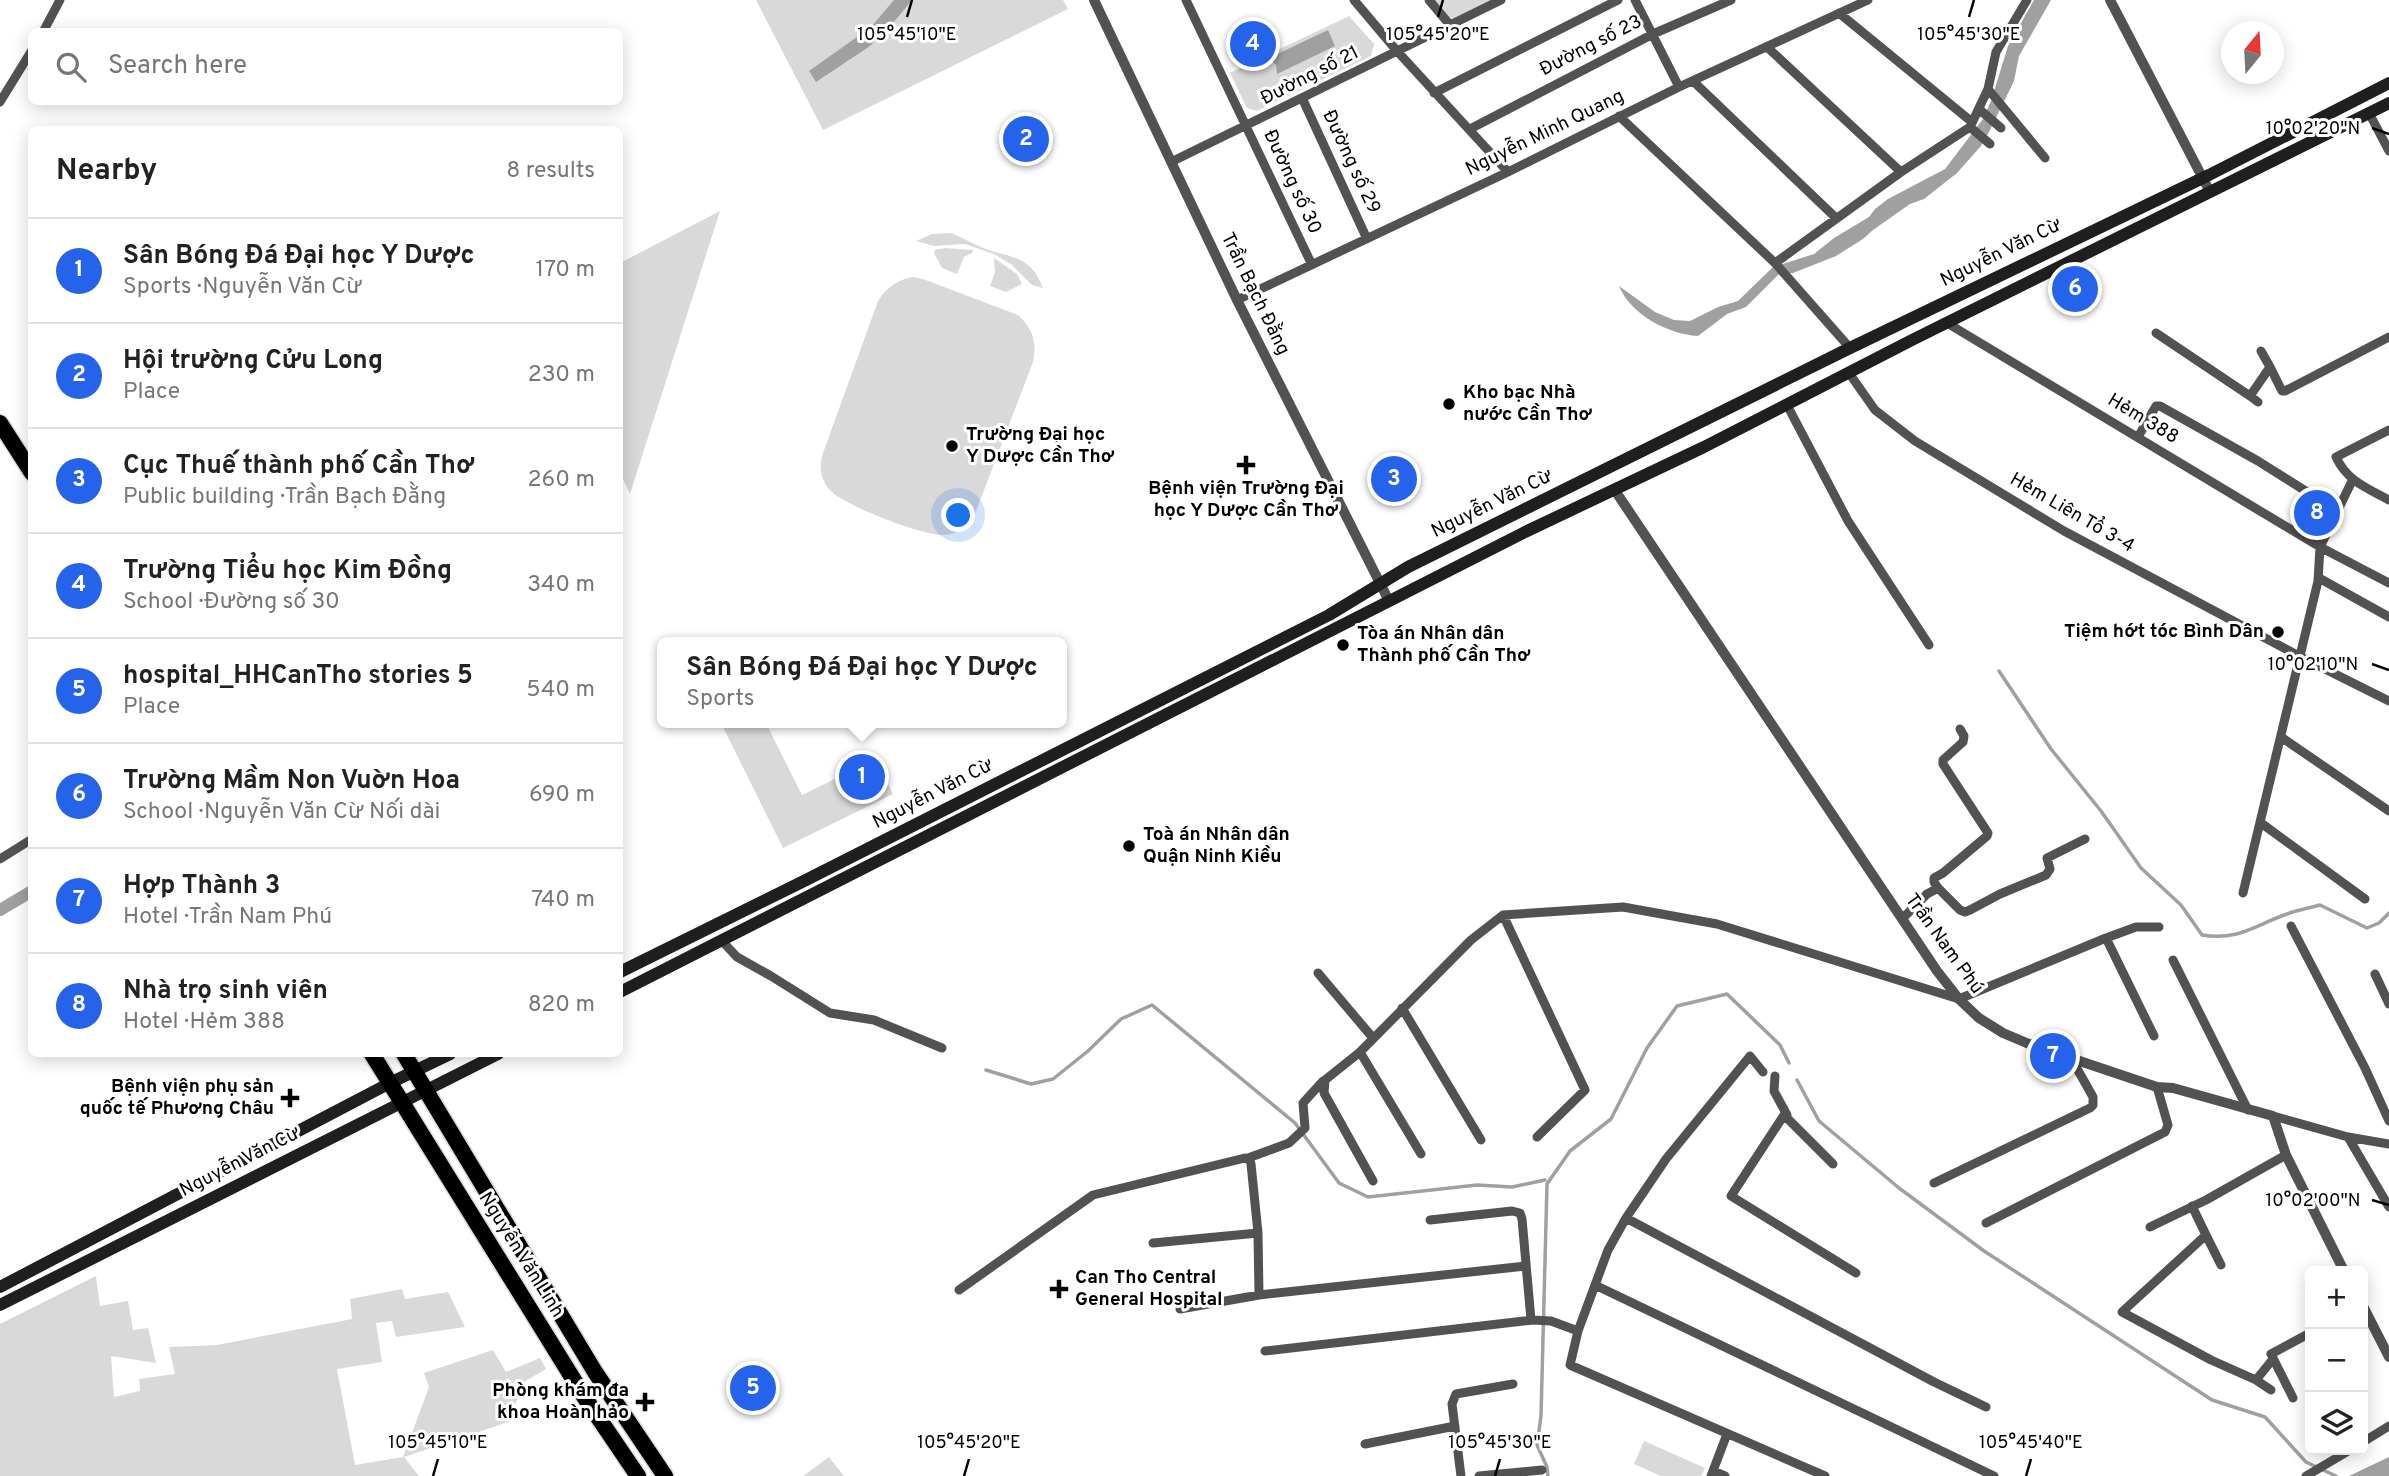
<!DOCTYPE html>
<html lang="en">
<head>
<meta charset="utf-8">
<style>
	:root { --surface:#fff; --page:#f2f2f2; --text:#222; --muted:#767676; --line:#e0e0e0; --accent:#2563eb }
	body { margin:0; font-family:Overpass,sans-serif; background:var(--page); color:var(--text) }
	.controls { position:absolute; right:21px; bottom:21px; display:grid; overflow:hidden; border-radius:10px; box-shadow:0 4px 18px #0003 }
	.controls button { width:63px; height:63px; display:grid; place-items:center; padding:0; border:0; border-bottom:2px solid var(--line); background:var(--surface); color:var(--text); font:35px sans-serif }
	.compass { position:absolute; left:2221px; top:21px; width:63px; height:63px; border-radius:50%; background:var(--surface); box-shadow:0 4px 18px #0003; rotate:18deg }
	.you { position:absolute; left:959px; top:516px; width:24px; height:24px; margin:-18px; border:5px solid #fff; border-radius:50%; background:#1a73e8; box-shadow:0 0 0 10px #1a73e833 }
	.badge { display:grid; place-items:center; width:46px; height:46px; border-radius:50%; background:var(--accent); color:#fff; font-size:23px; font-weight:700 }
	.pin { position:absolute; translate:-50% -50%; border:4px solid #fff; box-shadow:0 2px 7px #0006 }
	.popup { position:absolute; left:657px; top:637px; width:410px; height:91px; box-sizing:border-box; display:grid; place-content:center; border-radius:10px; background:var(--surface); filter:drop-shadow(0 2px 5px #0005); font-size:23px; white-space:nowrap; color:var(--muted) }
	.popup b { font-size:26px; color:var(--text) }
	.popup::after { content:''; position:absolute; left:50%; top:100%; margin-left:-14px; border:14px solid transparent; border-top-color:var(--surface) }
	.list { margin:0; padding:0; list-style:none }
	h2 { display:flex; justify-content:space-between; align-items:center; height:91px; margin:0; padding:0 28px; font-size:30px }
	h2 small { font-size:23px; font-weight:400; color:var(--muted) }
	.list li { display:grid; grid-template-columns:46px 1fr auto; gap:21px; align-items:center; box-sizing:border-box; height:105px; padding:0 28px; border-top:2px solid var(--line) }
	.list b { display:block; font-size:26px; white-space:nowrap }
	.list p { margin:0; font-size:23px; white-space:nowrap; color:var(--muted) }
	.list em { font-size:23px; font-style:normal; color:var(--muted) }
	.icon { flex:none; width:38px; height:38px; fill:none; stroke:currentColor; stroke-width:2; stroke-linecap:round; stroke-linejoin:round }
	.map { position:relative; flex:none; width:2389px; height:1476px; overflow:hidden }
	.search { position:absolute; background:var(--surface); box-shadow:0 4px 18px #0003; left:28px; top:28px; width:595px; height:77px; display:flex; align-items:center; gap:18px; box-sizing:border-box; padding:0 24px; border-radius:10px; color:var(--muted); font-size:26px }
	.panel { position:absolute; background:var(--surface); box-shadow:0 4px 18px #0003; left:28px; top:126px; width:595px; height:931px; border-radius:10px }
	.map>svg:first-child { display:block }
</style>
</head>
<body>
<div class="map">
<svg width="2389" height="1476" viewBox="0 0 2389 1476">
	<rect width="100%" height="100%" fill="#fff"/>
	<path fill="#d9d9d9" d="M 756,0 L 1063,0 L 1068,9 L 823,130 Z
		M 1434,0 L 1500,0 L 1456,20 L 1449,17 Z
		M 1349,16 L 1374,44 L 1371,56 L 1257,111 L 1247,108 L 1230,73 Z
		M 720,211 L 630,494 L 620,473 L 620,263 Z
		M 950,233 C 961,236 970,243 981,247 C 1009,259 1029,252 1043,288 L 1032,285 L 1012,265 L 994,254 L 965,244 L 934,246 L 916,241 L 932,234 Z
		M 945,248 L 973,250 L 972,253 L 964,257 L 957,274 L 942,268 L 934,253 L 935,250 Z
		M 994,258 L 1017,274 L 1022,284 L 1006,292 L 990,286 L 995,272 Z
		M 913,277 L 923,279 L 1018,315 C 1033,328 1037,343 1033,362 L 973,519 C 966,528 957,534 945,535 C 926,537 841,505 829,489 C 820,478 819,466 823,453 L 878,301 C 887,287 897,280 913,277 Z
		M 721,723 L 766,723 L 802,795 L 876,759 L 893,794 L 783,848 Z
		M 96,1276 L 100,1306 L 128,1301 L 133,1330 L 148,1328 L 156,1363 L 111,1356 L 114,1397 L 140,1391 L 139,1379 L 175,1374 L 169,1347 L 217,1345 L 352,1319 L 350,1299 L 402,1289 L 405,1299 L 448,1292 L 465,1327 L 396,1337 L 392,1321 L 376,1323 L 382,1362 L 337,1369 L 355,1465 L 403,1457 L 429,1387 L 424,1373 L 493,1350 L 506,1372 L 540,1358 L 546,1369 L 524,1382 L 508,1422 L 404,1457 L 419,1476 L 0,1476 L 0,1324 Z
		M 1644,1441 L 1705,1468 L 1701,1476 L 1661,1476 L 1634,1464 Z
		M 829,1457 L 844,1476 L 803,1476 Z"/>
	<path fill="#a0a0a0" d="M 894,0 L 912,0 L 889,28 L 870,46 L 816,82 L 809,71 L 871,27 Z
		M 2034,0 L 2051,0 L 2019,56 L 2014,81 L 1989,132 L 1981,146 L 1957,173 L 1924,199 L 1910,204 L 1873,230 L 1863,239 L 1836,256 L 1793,273 L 1778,275 L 1746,307 L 1727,314 L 1698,336 C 1668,334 1631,315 1619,286 L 1655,312 L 1674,320 L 1690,321 L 1718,307 L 1738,301 L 1773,267 L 1814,254 L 1834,238 L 1869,217 L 1875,209 L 1888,199 L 1945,169 L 1983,119 L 1991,101 L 2008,46 Z
		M 1328,30 L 1335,46 L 1277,74 L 1276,65 L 1269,58 Z
		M 2389,1457 L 2389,1476 L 2349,1476 Z"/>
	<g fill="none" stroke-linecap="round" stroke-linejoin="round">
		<path stroke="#a0a0a0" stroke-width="3.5" d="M 1999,671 L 2051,749 L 2101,811 L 2141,868 L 2181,905 L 2202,935 C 2239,941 2255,925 2287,914 C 2298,910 2309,908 2320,905 L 2367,928 L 2379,923 L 2389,913
			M 986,1070 L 1031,1084 L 1053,1079 L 1088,1051 L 1121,1019 L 1152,1005 L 1295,1123 L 1339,1183 L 1368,1197 L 1477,1185 L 1512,1187 L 1545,1180
			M 1797,1080 L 1819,1121 L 1899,1188 L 1984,1251 L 2212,1400 L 2265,1417 L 2306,1462 L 2336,1476
			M 1548,1476 L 1547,1467 L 1537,1445 L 1541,1416 L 1547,1184 L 1570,1151 L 1611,1119 L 1647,1048 L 1677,1006 L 1727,994 L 1780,1045 L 1789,1063"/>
		<path stroke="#a0a0a0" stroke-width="12" d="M 0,910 L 32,891"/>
		<defs>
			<path id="trunk" d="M 0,423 L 32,473
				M 372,1054 L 585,1398 L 638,1476
				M 404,1054 L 595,1372 L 665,1476"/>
		</defs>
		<use href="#trunk" stroke="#dbdbdb" stroke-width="19"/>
		<path stroke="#525252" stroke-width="9" d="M 1186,0 L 1312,265
			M 1354,0 L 1397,51 L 1508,172
			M 1429,0 L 1450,25
			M 1635,0 L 1679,87
			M 1839,13 L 1972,122
			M 43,32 L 60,0
			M 1767,47 L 1901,172
			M 1694,82 L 1836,218
			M 1988,89 L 1996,52 L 2027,0
			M 1434,93 L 1618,0
			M 1303,100 L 1367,239
			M 0,102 L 32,50
			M 1979,109 L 2001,128
			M 2369,113 L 2389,151
			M 1619,116 L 1775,263 L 1850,348
			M 1970,127 L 1990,144
			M 1470,129 L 1653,34 L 1731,0
			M 1171,162 L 1501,0
			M 1775,263 L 1901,172 L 1970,127 L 1988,89 L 2045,158
			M 1237,300 L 1508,172 L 1679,87 L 1868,0
			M 1947,323 L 2320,547 L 2389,583
			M 2156,333 L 2250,396 L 2270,367 L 2282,391 L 2285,391 L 2389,337
			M 2261,351 L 2270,367
			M 1849,373 L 1875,410 L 1915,441 L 2064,531 L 2299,656 L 2389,701
			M 2250,396 L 2258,402
			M 1787,405 L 1848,521 L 1929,645
			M 2389,430 L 2336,457 C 2347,481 2367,488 2389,500
			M 2138,437 L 2156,406 L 2160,406 L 2258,461 L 2336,510
			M 2319,578 L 2389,617
			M 2281,737 L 2389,811
			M 2261,823 L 2365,899
			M 0,859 L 32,839
			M 1938,888 L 1934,882 L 1934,878 L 1943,873 L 1987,836 L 1988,833 L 1943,764 L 1943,760 L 1963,742 L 1964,736 L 1960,729
			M 2243,893 L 2318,581 L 2320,547 L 2352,481
			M 1902,919 L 1927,894 L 1938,888 L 1960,910 L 1965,912 L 1970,910 L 2000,894 L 2046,875 L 2050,869 L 2047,858 L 2085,839
			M 2291,926 L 2365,1068 L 2389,1121
			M 2106,938 L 2136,927 L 2159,927
			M 722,941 L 737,957 L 771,976 L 830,1013 L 874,1020 L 942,1048
			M 2173,960 L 2248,1110
			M 1318,973 L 1373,1038
			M 2375,974 L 2389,1004
			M 1402,1008 L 1481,1140
			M 1360,1052 L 1421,1154
			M 1763,1072 L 1750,1056 L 1666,1159 L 1626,1218 L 1608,1250 L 1578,1331 L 1570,1365 L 1825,1476
			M 1775,1076 L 1774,1091 L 1787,1115
			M 2273,1116 L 2348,1137 L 2389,1144
			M 1537,1137 L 1585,1090 L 1503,915 L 1623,907 L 1717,924 L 1959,999 L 2106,938 L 2154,1036
			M 2348,1137 L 2389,1207
			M 1248,1158 L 1289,1143 L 1305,1128 L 1303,1103 L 1323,1081
			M 1833,1164 L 1784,1115 L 1731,1196 L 1856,1273
			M 1373,1181 L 1324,1093 L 1325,1080 L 1360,1052 L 1471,940 L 1503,915
			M 1934,1183 L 2090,1108 L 2093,1105 L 2093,1097 L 2071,1058
			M 2192,1206 L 2206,1235 L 2122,1312 L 2211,1360 L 2256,1380 L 2271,1390
			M 1626,1218 L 1934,1382 L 1986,1407
			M 1430,1220 L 1512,1211 L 1520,1213 L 1522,1219 L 1531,1320
			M 1986,1223 L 2165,1132 L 2168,1125 L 2157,1087
			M 2150,1227 L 2206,1200 L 2286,1155
			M 2206,1235 L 2221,1265
			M 1153,1243 L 1258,1233
			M 1597,1286 L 1994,1476
			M 959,1290 L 1093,1195 L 1245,1158 L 1250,1160 L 1251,1164 L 1258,1233 L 1259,1295
			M 1180,1309 L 1259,1295 L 1526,1266
			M 1265,1351 L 1533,1320 L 1551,1321 L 1578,1331
			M 2256,1380 L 2273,1359
			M 2293,1398 L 2271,1354 L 2310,1333
			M 2363,1442 L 2389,1426
			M 1365,1444 L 1455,1426
			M 1713,1471 L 1725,1476
			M 1461,1476 L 1452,1404 L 1456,1394 L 1513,1384
			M 1479,1476 L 1542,1470
			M 1711,1476 L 1727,1434
			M 2306,1476 L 2350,1450"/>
		<path stroke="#525252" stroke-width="10" d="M 1094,0 L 1237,300 L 1389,601
			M 2110,0 L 2210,192
			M 1614,489 L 1937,971 L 1959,999 L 1979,1018 L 2003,1033 L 2029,1044 L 2157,1087 L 2173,1088 L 2273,1116 L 2286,1155 L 2344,1271
			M 2363,1306 L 2389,1357"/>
		<path stroke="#1f1f1f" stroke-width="12" d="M 620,972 L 806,880 L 1329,615 L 1408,567 L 1850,348 L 2209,175 L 2389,83
			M 620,992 L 1525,532 L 1704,447 L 1912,340 L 2389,103
			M 0,1287 L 390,1083 L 450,1054
			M 0,1305 L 498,1054"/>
		<use href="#trunk" stroke="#000" stroke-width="16"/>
	</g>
	<path fill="none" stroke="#000" stroke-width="2.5" d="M 907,17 L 912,0M 1438,17 L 1443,0M 1969,17 L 1974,0M 2372,128 L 2389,134M 2372,664 L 2389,670M 2372,1200 L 2389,1205M 433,1476 L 438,1459M 964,1476 L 969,1459M 1495,1476 L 1500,1459M 2026,1476 L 2031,1459"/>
	<g fill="#000" stroke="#fff" stroke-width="2.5">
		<circle cx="1449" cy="404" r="7"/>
		<circle cx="952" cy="446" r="7"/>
		<path d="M1242.5 454.5h7v7h7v7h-7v7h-7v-7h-7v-7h7z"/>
		<circle cx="2278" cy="632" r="7"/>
		<circle cx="1343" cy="645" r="7"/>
		<circle cx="1129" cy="846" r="7"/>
		<path d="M286.5 1087.5h7v7h7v7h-7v7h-7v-7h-7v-7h7z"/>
		<path d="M1055.5 1278.5h7v7h7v7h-7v7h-7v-7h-7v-7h7z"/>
		<path d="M641.5 1391.5h7v7h7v7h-7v7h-7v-7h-7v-7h7z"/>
	</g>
	<g text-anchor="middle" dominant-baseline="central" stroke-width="6" stroke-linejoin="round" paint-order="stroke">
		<g font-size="19" fill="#000" stroke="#fff">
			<text transform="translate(1591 46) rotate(-27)">Đường số 23</text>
			<text transform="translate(1310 76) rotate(-27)">Đường số 21</text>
			<text transform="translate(1545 133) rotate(-26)">Nguyễn Minh Quang</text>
			<text transform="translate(1351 162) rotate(65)">Đường số 29</text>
			<text transform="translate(1292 182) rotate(65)">Đường số 30</text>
			<text transform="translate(2001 253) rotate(-26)">Nguyễn Văn Cừ</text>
			<text transform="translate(1255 294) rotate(64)">Trần Bạch Đằng</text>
			<text transform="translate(2143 419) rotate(31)">Hẻm 388</text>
			<text transform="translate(1492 504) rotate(-26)">Nguyễn Văn Cừ</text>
			<text transform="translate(2072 513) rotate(30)">Hẻm Liên Tổ 3-4</text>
			<text transform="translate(933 794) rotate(-27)">Nguyễn Văn Cừ</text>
			<text transform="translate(1944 944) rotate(54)">Trần Nam Phú</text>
			<text transform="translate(240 1162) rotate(-27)">Nguyễn Văn Cừ</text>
			<text transform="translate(521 1255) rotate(58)">Nguyễn Văn Linh</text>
		</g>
		<g font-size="19" font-weight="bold" fill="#000" stroke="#fff" text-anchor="start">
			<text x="1463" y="393">Kho bạc Nhà<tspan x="1463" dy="22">nước Cần Thơ</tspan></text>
			<text x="966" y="435">Trường Đại học<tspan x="966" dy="22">Y Dược Cần Thơ</tspan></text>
			<text x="1246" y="489" text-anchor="middle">Bệnh viện Trường Đại<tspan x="1246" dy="22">học Y Dược Cần Thơ</tspan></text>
			<text x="2264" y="632" text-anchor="end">Tiệm hớt tóc Bình Dân</text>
			<text x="1357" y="634">Tòa án Nhân dân<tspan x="1357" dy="22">Thành phố Cần Thơ</tspan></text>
			<text x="1143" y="835">Toà án Nhân dân<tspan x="1143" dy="22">Quận Ninh Kiều</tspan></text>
			<text x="274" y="1087" text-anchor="end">Bệnh viện phụ sản<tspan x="274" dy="22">quốc tế Phương Châu</tspan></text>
			<text x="1075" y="1278">Can Tho Central<tspan x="1075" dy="22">General Hospital</tspan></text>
			<text x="629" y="1391" text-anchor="end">Phòng khám đa<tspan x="629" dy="22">khoa Hoàn hảo</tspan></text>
		</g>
	</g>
	<g font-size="18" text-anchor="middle" fill="#000" stroke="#fff" stroke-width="6" stroke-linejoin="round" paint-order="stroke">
		<text x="907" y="40">105°45'10"E</text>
		<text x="1438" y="40">105°45'20"E</text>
		<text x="1969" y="40">105°45'30"E</text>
		<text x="2313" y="134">10°02'20"N</text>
		<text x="2313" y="670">10°02'10"N</text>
		<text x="2313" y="1206">10°02'00"N</text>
		<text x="438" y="1448">105°45'10"E</text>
		<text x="969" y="1448">105°45'20"E</text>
		<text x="1500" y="1448">105°45'30"E</text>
		<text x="2031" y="1448">105°45'40"E</text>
	</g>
</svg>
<div class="controls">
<button>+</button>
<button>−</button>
<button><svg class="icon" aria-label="layers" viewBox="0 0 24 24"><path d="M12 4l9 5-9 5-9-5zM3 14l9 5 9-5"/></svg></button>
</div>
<svg class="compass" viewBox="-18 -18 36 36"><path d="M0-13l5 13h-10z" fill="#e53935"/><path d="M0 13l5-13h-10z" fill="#767676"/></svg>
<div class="you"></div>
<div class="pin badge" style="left:862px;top:777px">1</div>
<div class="popup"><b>Sân Bóng Đá Đại học Y Dược</b>Sports</div>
<div class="pin badge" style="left:1026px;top:139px">2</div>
<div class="pin badge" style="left:1394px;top:479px">3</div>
<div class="pin badge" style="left:1253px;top:44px">4</div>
<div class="pin badge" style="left:753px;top:1388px">5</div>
<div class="pin badge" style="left:2075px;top:289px">6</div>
<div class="pin badge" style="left:2053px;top:1056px">7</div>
<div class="pin badge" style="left:2317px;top:513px">8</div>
<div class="search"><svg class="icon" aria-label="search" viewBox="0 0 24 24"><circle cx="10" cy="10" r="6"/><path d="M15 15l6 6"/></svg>Search here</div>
<section class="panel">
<h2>Nearby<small>8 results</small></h2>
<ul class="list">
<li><span class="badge">1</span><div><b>Sân Bóng Đá Đại học Y Dược</b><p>Sports · Nguyễn Văn Cừ</p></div><em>170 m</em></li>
<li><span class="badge">2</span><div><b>Hội trường Cửu Long</b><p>Place</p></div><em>230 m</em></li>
<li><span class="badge">3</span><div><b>Cục Thuế thành phố Cần Thơ</b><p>Public building · Trần Bạch Đằng</p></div><em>260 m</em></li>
<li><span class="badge">4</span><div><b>Trường Tiểu học Kim Đồng</b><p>School · Đường số 30</p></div><em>340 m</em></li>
<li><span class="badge">5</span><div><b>hospital_HHCanTho stories 5</b><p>Place</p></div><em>540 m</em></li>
<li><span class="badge">6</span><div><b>Trường Mầm Non Vuờn Hoa</b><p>School · Nguyễn Văn Cừ Nối dài</p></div><em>690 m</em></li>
<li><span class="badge">7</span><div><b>Hợp Thành 3</b><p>Hotel · Trần Nam Phú</p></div><em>740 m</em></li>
<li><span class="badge">8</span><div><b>Nhà trọ sinh viên</b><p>Hotel · Hẻm 388</p></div><em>820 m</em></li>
</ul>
</section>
</div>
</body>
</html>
